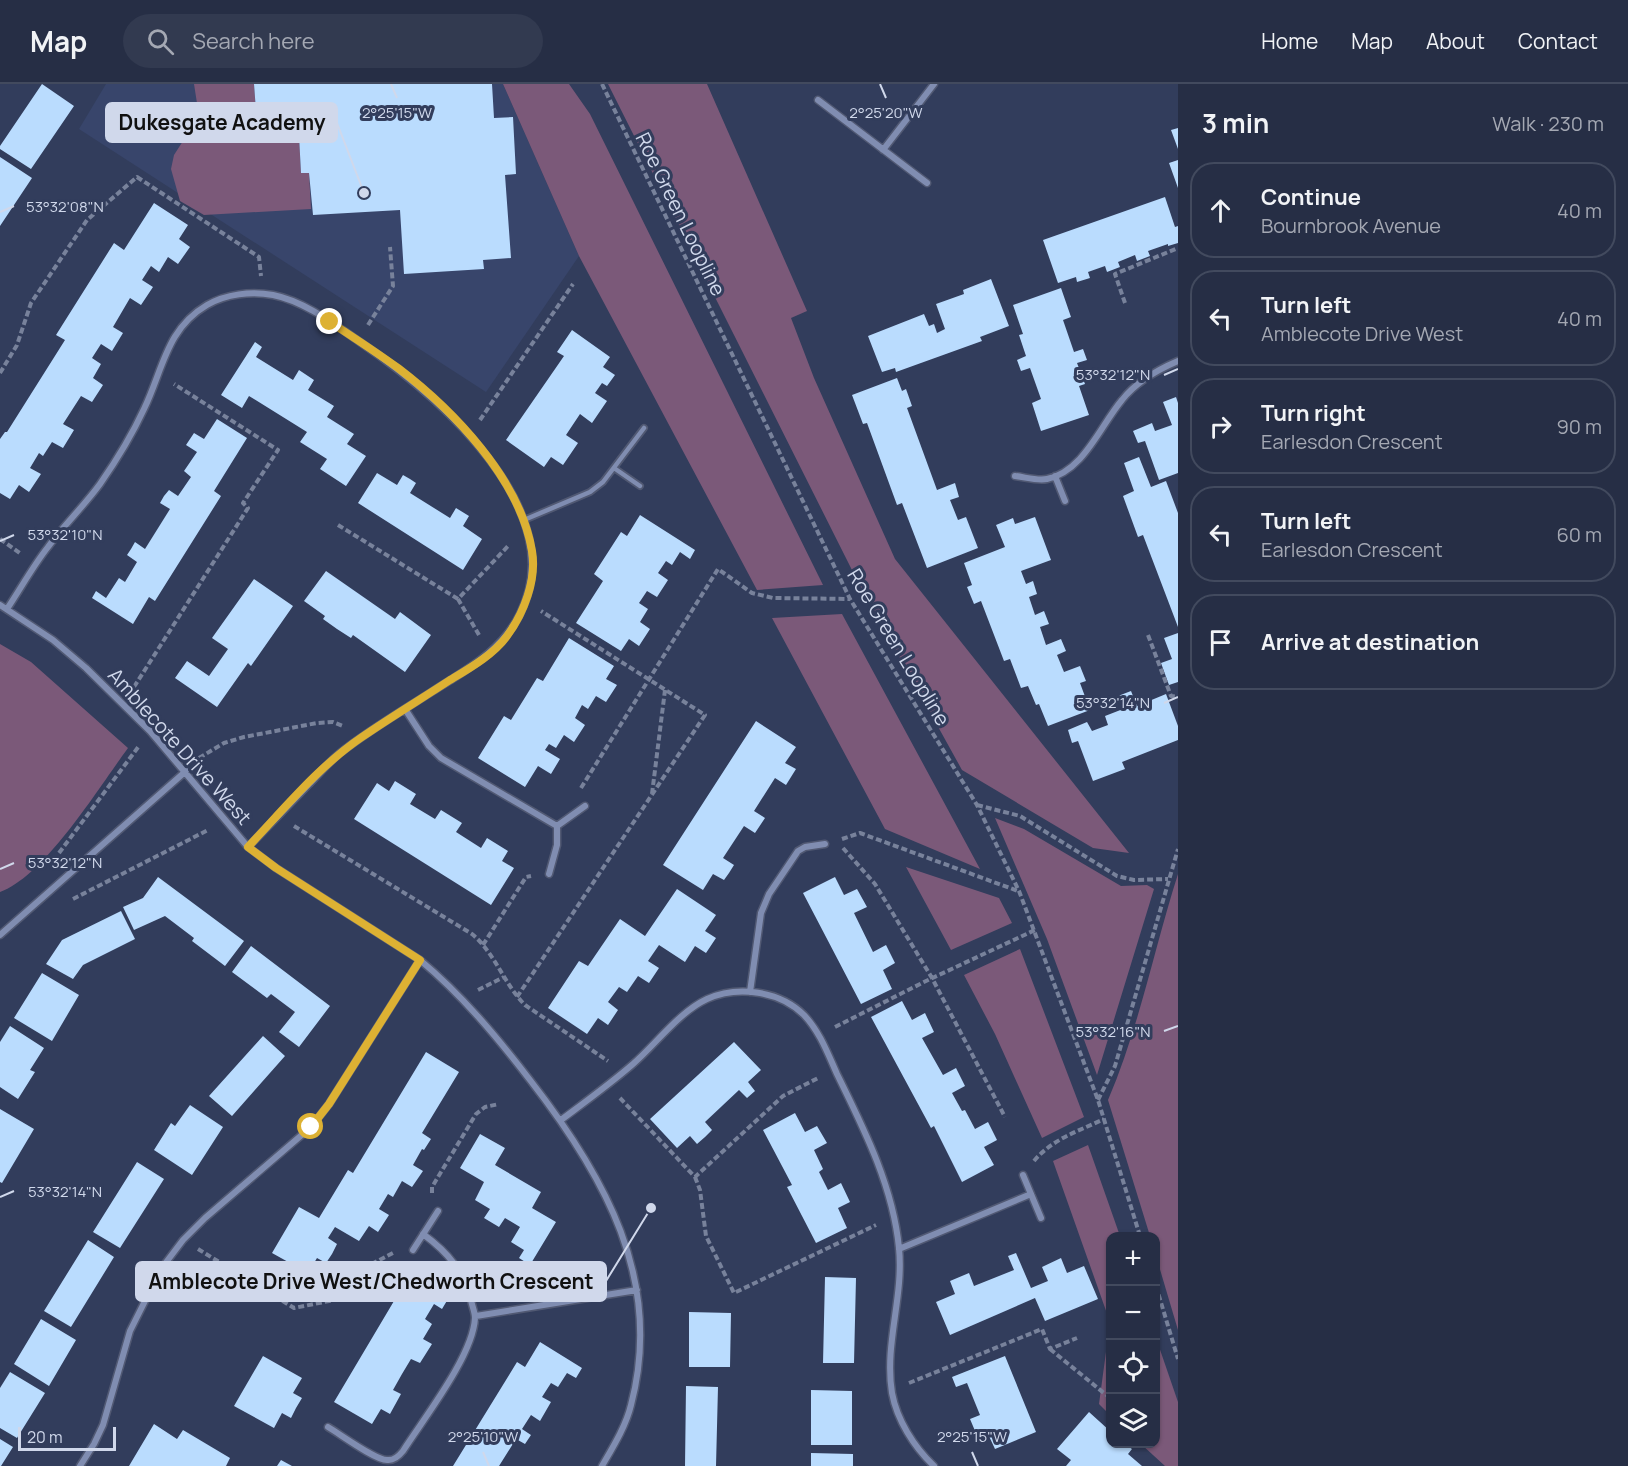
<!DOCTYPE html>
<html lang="en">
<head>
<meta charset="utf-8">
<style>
	:root { --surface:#262e45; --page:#323a50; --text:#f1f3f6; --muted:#a4a8b3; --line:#424a5e }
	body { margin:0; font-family:Manrope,sans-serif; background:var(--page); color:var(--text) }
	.controls { position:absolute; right:18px; bottom:18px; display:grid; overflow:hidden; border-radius:12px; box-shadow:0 2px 4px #0004 }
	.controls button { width:54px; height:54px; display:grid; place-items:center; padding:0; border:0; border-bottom:2px solid var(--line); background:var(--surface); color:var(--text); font:30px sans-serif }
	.scale { position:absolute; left:18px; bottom:15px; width:98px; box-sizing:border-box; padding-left:6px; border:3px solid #d0d8eb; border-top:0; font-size:16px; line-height:21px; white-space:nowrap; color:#d0d8eb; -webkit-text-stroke:4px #323d5c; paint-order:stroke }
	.stop { position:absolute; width:18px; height:18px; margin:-14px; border:4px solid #ddb133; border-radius:50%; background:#fff }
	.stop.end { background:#ddb133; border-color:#fff; box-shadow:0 2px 6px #0008 }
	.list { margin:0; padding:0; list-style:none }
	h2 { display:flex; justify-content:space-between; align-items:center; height:78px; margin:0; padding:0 24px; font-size:26px }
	h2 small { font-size:20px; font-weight:400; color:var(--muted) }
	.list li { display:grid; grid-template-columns:39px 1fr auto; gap:18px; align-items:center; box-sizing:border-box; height:96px; margin:0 12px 12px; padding:0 12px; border:2px solid var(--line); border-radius:24px }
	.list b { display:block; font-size:22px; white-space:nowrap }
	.list p { margin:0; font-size:20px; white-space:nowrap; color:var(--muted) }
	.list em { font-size:20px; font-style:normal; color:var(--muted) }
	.icon { flex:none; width:33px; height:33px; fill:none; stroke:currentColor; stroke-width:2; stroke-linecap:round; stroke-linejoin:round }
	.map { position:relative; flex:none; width:1178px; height:1382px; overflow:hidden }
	header { display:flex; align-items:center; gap:36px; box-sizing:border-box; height:84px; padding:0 30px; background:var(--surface); border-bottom:2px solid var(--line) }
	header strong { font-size:28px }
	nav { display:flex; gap:33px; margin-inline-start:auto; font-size:21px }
	.search { width:420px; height:54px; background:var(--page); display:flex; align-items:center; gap:15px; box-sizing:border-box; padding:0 21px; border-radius:33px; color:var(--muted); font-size:22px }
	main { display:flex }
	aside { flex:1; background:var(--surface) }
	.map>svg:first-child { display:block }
</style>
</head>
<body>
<header>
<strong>Map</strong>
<div class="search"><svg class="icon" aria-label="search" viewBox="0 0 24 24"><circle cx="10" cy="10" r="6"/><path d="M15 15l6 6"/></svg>Search here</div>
<nav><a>Home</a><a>Map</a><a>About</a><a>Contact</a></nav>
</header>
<main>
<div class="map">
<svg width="1178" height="1382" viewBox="0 0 1178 1382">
	<rect width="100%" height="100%" fill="#323d5c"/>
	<path fill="#38456b" d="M 106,0 L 503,0 L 579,172 L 486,308 L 79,45 Z"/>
	<path fill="#7b5979" d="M 194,0 L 254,0 L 258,54 L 299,52 L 301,89 L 309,89 L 311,125 L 204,131 L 180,117 L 171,85 L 174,71 L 199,32 Z
		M 503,0 L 569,0 L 590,30 L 823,501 L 757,506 L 579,172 Z
		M 608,0 L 707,0 L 807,227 L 791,234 L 814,294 L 895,475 L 1129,769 L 1093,764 L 962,686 L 859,500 Z
		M 842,530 L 980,785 L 885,745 L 772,534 Z
		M 0,560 L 31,578 L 128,664 C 99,703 45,792 0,808 Z
		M 995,734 L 1024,745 L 1121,802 L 1147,801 L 1154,805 L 1097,991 L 1047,855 Z
		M 906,783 L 999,814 L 1012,839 L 951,866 Z
		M 1178,790 L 1178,1246 L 1156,1172 L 1156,1152 L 1150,1152 L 1108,1016 C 1139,944 1154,865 1178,790 Z
		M 1020,865 L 1084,1033 L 1042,1054 L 995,950 L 964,891 Z
		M 1088,1061 L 1120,1152 L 1110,1152 L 1110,1238 L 1053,1077 Z
		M 1110,1238 L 1110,1331 L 1099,1320 Z
		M 1156,1254 L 1178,1318 L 1178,1382 L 1165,1382 L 1141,1360 L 1156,1360 Z"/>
	<path fill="#badcfe" d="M 42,0 L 74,22 L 31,85 L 0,65 L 0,62 Z
		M 254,0 L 492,0 L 494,34 L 513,33 L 516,90 L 505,91 L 511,174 L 483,176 L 484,185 L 404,190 L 400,126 L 313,131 L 309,89 L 301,89 L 299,52 L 258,54 Z
		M 1178,44 L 1178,65 L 1171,46 Z
		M 0,73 L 32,94 L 0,142 Z
		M 1178,76 L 1178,104 L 1169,79 Z
		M 1165,113 L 1175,143 L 1178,142 L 1178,159 L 1168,162 L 1168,160 L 1148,167 L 1150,172 L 1137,177 L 1135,171 L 1118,178 L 1120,183 L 1107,188 L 1105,182 L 1088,188 L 1090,194 L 1077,198 L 1076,193 L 1058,199 L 1043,156 Z
		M 154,119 L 188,141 L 179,155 L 190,163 L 178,180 L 168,173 L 159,188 L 151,182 L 142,196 L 153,203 L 141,221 L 130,214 L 113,243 L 123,249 L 112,267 L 101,260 L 92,274 L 101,280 L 93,294 L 103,301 L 92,318 L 81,312 L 63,340 L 74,346 L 63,364 L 52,358 L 43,372 L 39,369 L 30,384 L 41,390 L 29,408 L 19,401 L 10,415 L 0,409 L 0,355 L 5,348 L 7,348 L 65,256 L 56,251 L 114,159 L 124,166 Z
		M 991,195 L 1009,242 L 980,253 L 982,257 L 896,288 L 895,284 L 882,288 L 868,252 L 924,230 L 929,242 L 934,240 L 937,249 L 945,245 L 936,220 L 964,210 L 963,206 Z
		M 1061,204 L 1071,233 L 1063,236 L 1074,268 L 1083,265 L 1087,276 L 1077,279 L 1085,300 L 1079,302 L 1089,331 L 1041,347 L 1032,319 L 1041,315 L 1030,284 L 1021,287 L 1017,276 L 1026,272 L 1019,251 L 1023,250 L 1013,221 Z
		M 572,246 L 610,273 L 603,283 L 615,291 L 607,302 L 602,299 L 595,309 L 607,317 L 592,339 L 580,330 L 566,351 L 578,359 L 563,381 L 551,373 L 544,383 L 506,356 L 564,272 L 557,268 Z
		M 255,258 L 262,263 L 256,273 L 293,296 L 299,286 L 314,296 L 308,306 L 334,322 L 327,333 L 354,350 L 347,360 L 366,372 L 346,402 L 320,385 L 327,375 L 300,358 L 307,348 L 249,312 L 242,324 L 221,311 Z
		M 897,294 L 902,307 L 906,305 L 912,322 L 907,324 L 937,406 L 955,399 L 959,413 L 950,416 L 958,436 L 966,433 L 978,464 L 927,484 L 902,419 L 897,421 L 867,339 L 863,340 L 852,311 Z
		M 1176,313 L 1178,319 L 1178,389 L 1159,396 L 1145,357 L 1138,359 L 1133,347 L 1152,339 L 1155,347 L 1172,341 L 1163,318 Z
		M 217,335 L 247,354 L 214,407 L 221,412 L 155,517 L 149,513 L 133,540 L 92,514 L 96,507 L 106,514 L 119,494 L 125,498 L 137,478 L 127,471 L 131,465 L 135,458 L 145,465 L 170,425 L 160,419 L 164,412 L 169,406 L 178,412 L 191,393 L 184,387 L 197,368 L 186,361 L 194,349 L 204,355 Z
		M 1139,373 L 1151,403 L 1166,397 L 1178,429 L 1178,543 L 1143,451 L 1138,453 L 1123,412 L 1134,407 L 1124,379 Z
		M 377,389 L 397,401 L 403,391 L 410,395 L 416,399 L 410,409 L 450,434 L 456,424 L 469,432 L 463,442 L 482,455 L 463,486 L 358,419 Z
		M 640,431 L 695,466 L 690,475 L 680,468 L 672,481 L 666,477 L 658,489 L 668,496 L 657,513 L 647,507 L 639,519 L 648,525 L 640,538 L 650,545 L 639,562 L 629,555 L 621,567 L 576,539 L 603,497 L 594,490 L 621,448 L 627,452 Z
		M 1035,433 L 1051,476 L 1021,487 L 1026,500 L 1033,497 L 1037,510 L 1029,513 L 1035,531 L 1044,527 L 1049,540 L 1040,543 L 1046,561 L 1061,555 L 1066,567 L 1057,571 L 1064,588 L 1080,582 L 1086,597 L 1080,599 L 1090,626 L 1048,642 L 1039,620 L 1036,621 L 1028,602 L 1021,604 L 1010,575 L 1004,577 L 981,517 L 974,520 L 967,503 L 972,501 L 964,479 L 1005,463 L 996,441 L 1013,434 L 1015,440 Z
		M 326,487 L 395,535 L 400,528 L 431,551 L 405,588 L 353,551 L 351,554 L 337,545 L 323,535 L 325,532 L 304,517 Z
		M 254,495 L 293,522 L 251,582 L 248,579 L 217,623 L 175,594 L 187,577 L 209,592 L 228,565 L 212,554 Z
		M 1178,549 L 1178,598 L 1169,601 L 1161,579 L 1172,575 L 1164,554 Z
		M 569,554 L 614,582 L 606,595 L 617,601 L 606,618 L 596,612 L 588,625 L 582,621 L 575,634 L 585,641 L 574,658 L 564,651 L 556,664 L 549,660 L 545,666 L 560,675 L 551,690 L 538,682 L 525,703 L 478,674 L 504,632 L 511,636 L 537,594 L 543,597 Z
		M 1131,607 L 1137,622 L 1166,610 L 1178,642 L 1178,656 L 1122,678 L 1125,685 L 1093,697 L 1078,657 L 1072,659 L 1068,646 L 1087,638 L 1092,647 L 1108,641 L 1105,632 L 1123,625 L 1118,612 Z
		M 756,637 L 796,663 L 785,679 L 796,685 L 786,701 L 775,694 L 754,727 L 765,734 L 755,749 L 744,742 L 723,774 L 734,781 L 729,789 L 724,796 L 713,790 L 703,806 L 663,781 Z
		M 395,697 L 416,710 L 410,720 L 435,735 L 441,726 L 462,739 L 456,748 L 481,764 L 487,754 L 508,767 L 502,777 L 514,784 L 491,821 L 354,735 L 377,699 L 389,707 Z
		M 158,793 L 244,857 L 225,882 L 192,857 L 194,854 L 165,832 L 134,846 L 123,823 L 143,814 Z
		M 835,793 L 844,811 L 857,805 L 867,823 L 854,829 L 873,868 L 886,861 L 895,879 L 883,886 L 892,905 L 861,920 L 803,809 Z
		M 677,805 L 716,831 L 705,847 L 716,854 L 706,869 L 695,862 L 685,878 L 659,861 L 648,877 L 659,884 L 649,899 L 638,892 L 627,908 L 619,903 L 608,918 L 618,926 L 608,941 L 598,934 L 587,950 L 548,924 L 579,877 L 588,882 L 620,835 L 645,852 Z
		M 121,827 L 135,855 L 83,881 L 73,895 L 46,880 L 62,856 Z
		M 251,862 L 330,922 L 299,963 L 279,948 L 295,928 L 271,910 L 267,914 L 232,888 Z
		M 42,889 L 79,911 L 52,957 L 14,934 Z
		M 902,917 L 912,936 L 925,929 L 934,948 L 922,954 L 943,991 L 956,984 L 965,1002 L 952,1009 L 962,1027 L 965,1026 L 975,1045 L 988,1038 L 997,1056 L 984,1063 L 994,1081 L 962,1098 L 934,1042 L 931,1044 L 871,933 Z
		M 10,942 L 44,964 L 30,986 L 35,988 L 18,1015 L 0,1003 L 0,958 Z
		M 263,952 L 285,972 L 232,1032 L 209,1012 Z
		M 734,958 L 761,986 L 748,998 L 755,1007 L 747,1014 L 739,1006 L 705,1038 L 712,1046 L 705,1053 L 697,1060 L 690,1052 L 677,1064 L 650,1035 Z
		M 426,968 L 459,988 L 422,1049 L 431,1055 L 424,1066 L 422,1065 L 413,1081 L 423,1087 L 412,1103 L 402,1097 L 393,1113 L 388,1110 L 379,1125 L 389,1131 L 378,1148 L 369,1142 L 359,1157 L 335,1143 L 328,1154 L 337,1160 L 332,1170 L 326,1179 L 317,1174 L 308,1189 L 272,1169 L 299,1123 L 319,1134 L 348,1086 L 353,1089 Z
		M 190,1021 L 223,1043 L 192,1091 L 154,1066 L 171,1039 L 175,1042 Z
		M 0,1025 L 34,1045 L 2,1099 L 0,1098 Z
		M 795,1029 L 805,1048 L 817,1042 L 827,1059 L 814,1066 L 823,1085 L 819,1088 L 828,1106 L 841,1099 L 850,1118 L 838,1124 L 847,1144 L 816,1159 L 787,1103 L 792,1101 L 763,1046 Z
		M 480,1050 L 505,1064 L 495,1081 L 541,1108 L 532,1124 L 556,1138 L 530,1181 L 519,1174 L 524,1166 L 511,1158 L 520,1143 L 505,1134 L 499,1143 L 484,1134 L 490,1125 L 475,1116 L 484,1098 L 460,1084 Z
		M 137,1078 L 164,1095 L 120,1164 L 93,1148 Z
		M 88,1156 L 114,1173 L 71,1243 L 44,1227 Z
		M 1016,1169 L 1031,1204 L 1048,1197 L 1042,1183 L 1061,1174 L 1067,1189 L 1084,1182 L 1098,1215 L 1045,1237 L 1035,1214 L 950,1251 L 936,1218 L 955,1210 L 950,1197 L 969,1189 L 974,1202 L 1014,1186 L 1008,1172 Z
		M 401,1187 L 448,1215 L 442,1225 L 434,1220 L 425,1235 L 432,1240 L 423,1255 L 432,1260 L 420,1279 L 411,1275 L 402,1290 L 393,1306 L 401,1310 L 390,1330 L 381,1325 L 372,1340 L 334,1318 L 394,1217 L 386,1213 Z
		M 825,1193 L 856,1194 L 854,1279 L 823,1279 Z
		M 689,1228 L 731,1229 L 730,1283 L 689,1283 Z
		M 41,1235 L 76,1256 L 49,1302 L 14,1280 Z
		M 540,1258 L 582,1284 L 576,1294 L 567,1289 L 558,1303 L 551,1299 L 542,1313 L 551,1318 L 540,1337 L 531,1331 L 522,1345 L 531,1351 L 525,1360 L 516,1355 L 499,1382 L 453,1382 L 517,1278 L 525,1283 Z
		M 263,1272 L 302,1294 L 293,1309 L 302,1314 L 296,1324 L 291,1334 L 282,1329 L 274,1344 L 234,1322 Z
		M 1005,1272 L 1036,1348 L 995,1365 L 988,1350 L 978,1354 L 970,1335 L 980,1331 L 967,1299 L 956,1303 L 952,1293 Z
		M 10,1288 L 45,1309 L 17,1354 L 0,1344 L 0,1304 Z
		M 686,1302 L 718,1303 L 716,1382 L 685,1382 Z
		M 811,1306 L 852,1307 L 852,1361 L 811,1361 Z
		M 1089,1328 L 1110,1347 L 1110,1359 L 1125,1360 L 1132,1365 L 1128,1370 L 1142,1382 L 1066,1382 L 1071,1376 L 1057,1365 Z
		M 154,1340 L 177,1355 L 183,1346 L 230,1374 L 226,1382 L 129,1382 Z
		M 0,1355 L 13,1363 L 1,1382 L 0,1382 Z
		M 811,1369 L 853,1370 L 853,1382 L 811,1382 Z
		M 281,1376 L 292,1382 L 277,1382 Z"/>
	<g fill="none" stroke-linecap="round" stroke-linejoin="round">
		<defs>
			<path id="lane" d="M 614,384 L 640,402
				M 524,436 L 590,408 L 603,398 L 644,344"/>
			<path id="street" d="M 818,16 L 927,99
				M 883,66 L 934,0
				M 1015,392 C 1025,393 1037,397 1047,395 C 1084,387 1100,342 1122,316 C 1136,298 1157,286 1178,277
				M 1055,392 L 1065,417
				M 0,521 L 53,556 L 86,584 L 150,647 L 248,763 L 276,784 L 420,876 C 462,911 497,953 530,996 C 604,1091 664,1196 631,1321 C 626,1342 613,1363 602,1382
				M 7,525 C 21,504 33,482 48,463 C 64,441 84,422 100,400 C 116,377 132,351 144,325 C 163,286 166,245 207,221 C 226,210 251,207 273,211 C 304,217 334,240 360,258 C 436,310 573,425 520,530 C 502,567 466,586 433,607 C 402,627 369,646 340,669 C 329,678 319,690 309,700 C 289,721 268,742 248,763
				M 405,625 L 429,662 L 441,674 L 557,742
				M 549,790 L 557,761 L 557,742 L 585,722
				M 0,851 L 186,687
				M 750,908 L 761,829 L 769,810 L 798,767 L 805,763 L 825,760
				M 561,1036 C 585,1018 610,1000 633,980 C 656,960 679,928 707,915 C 738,901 780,907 804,931 C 820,948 828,970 837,990 C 864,1045 893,1102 899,1164 C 904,1213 884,1260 892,1309 C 897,1336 914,1363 934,1382
				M 1023,1091 L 1041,1134
				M 899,1165 L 1031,1110
				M 413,1166 L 438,1127
				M 476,1232 L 637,1206
				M 328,1343 C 340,1350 375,1376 387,1376 C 394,1377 399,1372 403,1367 C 424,1334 473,1272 475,1234 C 475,1228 472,1222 471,1216 C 461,1185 450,1170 423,1150
				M 80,1382 L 94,1360 L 103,1341 L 130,1247 L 161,1185 L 183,1156 L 205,1134 L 311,1043 L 329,1020 L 420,876"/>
		</defs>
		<use href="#lane" stroke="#515973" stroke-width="8"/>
		<use href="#street" stroke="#515973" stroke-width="9"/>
		<path stroke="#78829b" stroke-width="4" stroke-dasharray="6 3" stroke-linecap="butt" d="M 602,0 L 850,515 L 977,721 L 1019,807 L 1098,1016 L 1140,1152
			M 1125,219 L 1115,190 L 1178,164
			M 368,241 L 393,202 L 390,163
			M 0,289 L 17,261 L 31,219 L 87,136 L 137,93 L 259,173 L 261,192
			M 480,336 L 573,200
			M 338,441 L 458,515
			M 0,455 L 21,470
			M 479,551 L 458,515 L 509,461
			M 1148,551 L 1171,612 L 1178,613
			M 134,603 L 248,424 L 243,419 L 278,366 L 174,300
			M 199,674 L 224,659 L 244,653 L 317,639 L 333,638 L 343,642
			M 581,704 L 718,485 L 752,509 L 773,514 L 850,515
			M 652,710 L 665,606
			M 977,721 L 1020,732 L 1117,792 L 1134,796 L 1168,795
			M 294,742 L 472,850 C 495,869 504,900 525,921 L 608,977
			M 842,755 L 860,749 L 1018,807
			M 843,764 L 875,800 L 932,894 L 1005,1033
			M 59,769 L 139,662
			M 73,815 L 208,746
			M 483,861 L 526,793 L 531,792
			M 478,906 L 504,893
			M 517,913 L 705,631 L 541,527
			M 835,943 L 926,897 L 1035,846
			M 620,1014 L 695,1093 L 783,1012 L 818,994
			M 1098,1016 L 1115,982 L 1178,765
			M 1034,1077 C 1052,1055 1079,1047 1104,1035
			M 695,1093 L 700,1106 L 706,1152 L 734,1209 L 876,1141
			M 432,1109 L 432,1103 L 476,1030 L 485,1023 L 499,1020
			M 198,1165 L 294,1224 L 334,1216 L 352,1190 L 395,1168
			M 1156,1202 L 1178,1275
			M 1050,1265 L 1110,1314
			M 909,1299 L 1042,1245 L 1050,1265 L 1077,1254"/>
		<use href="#lane" stroke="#808db1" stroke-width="4.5"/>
		<use href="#street" stroke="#808db1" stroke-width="6"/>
	</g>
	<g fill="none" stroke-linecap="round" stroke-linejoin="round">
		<path stroke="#ddb133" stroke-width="8" d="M 311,1043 L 329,1020 L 420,876 L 276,784 L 248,763 C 284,725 319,682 362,653 C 391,633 421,615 450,596 C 470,584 493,571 507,552 C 524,529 537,495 532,467 C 520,395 453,326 398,284 C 376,268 353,253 330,238"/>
	</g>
	<path fill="none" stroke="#d0d8eb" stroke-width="2" d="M 391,0 L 397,14M 880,0 L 886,14M 0,128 L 14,122M 1164,291 L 1178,285M 0,457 L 14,451M 1164,619 L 1178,613M 0,785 L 14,779M 1164,947 L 1178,942M 0,1113 L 14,1107M 483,1368 L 489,1382M 972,1368 L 978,1382"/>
	<g text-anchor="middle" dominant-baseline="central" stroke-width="6" stroke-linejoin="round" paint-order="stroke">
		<g font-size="20" fill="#d0d8eb" stroke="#323d5c">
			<text transform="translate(681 130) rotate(64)">Roe Green Loopline</text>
			<text transform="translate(899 563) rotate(59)">Roe Green Loopline</text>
			<text transform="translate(180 662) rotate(48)">Amblecote Drive West</text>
		</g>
	</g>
	<g font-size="15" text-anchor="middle" fill="#d0d8eb" stroke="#323d5c" stroke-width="6" stroke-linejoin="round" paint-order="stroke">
		<text x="397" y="34">2°25'15"W</text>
		<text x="886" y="34">2°25'20"W</text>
		<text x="65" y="128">53°32'08"N</text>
		<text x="1113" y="296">53°32'12"N</text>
		<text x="65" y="456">53°32'10"N</text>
		<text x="1113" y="624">53°32'14"N</text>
		<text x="65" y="784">53°32'12"N</text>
		<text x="1113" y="953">53°32'16"N</text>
		<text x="65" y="1113">53°32'14"N</text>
		<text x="483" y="1358">2°25'10"W</text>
		<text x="972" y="1358">2°25'15"W</text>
	</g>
	<path fill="none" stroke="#d0d8eb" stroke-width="2" d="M364 109L337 39M651 1124L606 1197"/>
	<g fill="#d0d8eb" stroke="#323d5c" stroke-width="2">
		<circle cx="364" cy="109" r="6"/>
		<circle cx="651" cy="1124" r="6"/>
	</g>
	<g fill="#d0d8eb" stroke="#d0d8eb" stroke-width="2">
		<rect x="106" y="19" width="231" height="39" rx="6"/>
		<rect x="136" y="1178" width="470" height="39" rx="6"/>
	</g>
	<g font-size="21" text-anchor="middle" font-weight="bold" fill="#111">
		<text x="222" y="46">Dukesgate Academy</text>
		<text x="371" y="1205">Amblecote Drive West/Chedworth Crescent</text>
	</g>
</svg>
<div class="controls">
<button>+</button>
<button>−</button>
<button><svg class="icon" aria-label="locate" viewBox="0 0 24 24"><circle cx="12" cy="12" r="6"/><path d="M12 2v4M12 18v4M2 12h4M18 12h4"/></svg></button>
<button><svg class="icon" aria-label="layers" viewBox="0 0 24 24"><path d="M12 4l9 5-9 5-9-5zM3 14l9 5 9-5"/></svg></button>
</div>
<div class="scale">20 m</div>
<div class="stop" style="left:311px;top:1043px"></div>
<div class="stop end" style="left:330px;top:238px"></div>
</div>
<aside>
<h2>3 min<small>Walk · 230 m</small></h2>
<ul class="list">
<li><svg class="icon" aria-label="ahead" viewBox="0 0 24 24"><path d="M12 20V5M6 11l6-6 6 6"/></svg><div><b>Continue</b><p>Bournbrook Avenue</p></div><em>40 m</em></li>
<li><svg class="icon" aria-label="left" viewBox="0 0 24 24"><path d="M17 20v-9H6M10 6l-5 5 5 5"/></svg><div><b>Turn left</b><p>Amblecote Drive West</p></div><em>40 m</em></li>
<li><svg class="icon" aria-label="right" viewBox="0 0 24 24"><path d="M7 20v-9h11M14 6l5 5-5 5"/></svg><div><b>Turn right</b><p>Earlesdon Crescent</p></div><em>90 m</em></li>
<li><svg class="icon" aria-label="left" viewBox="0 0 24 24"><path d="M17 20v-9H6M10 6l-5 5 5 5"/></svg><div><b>Turn left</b><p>Earlesdon Crescent</p></div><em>60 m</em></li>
<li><svg class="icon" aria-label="arrive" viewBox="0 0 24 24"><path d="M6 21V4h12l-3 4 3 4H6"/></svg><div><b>Arrive at destination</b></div></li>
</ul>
</aside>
</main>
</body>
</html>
